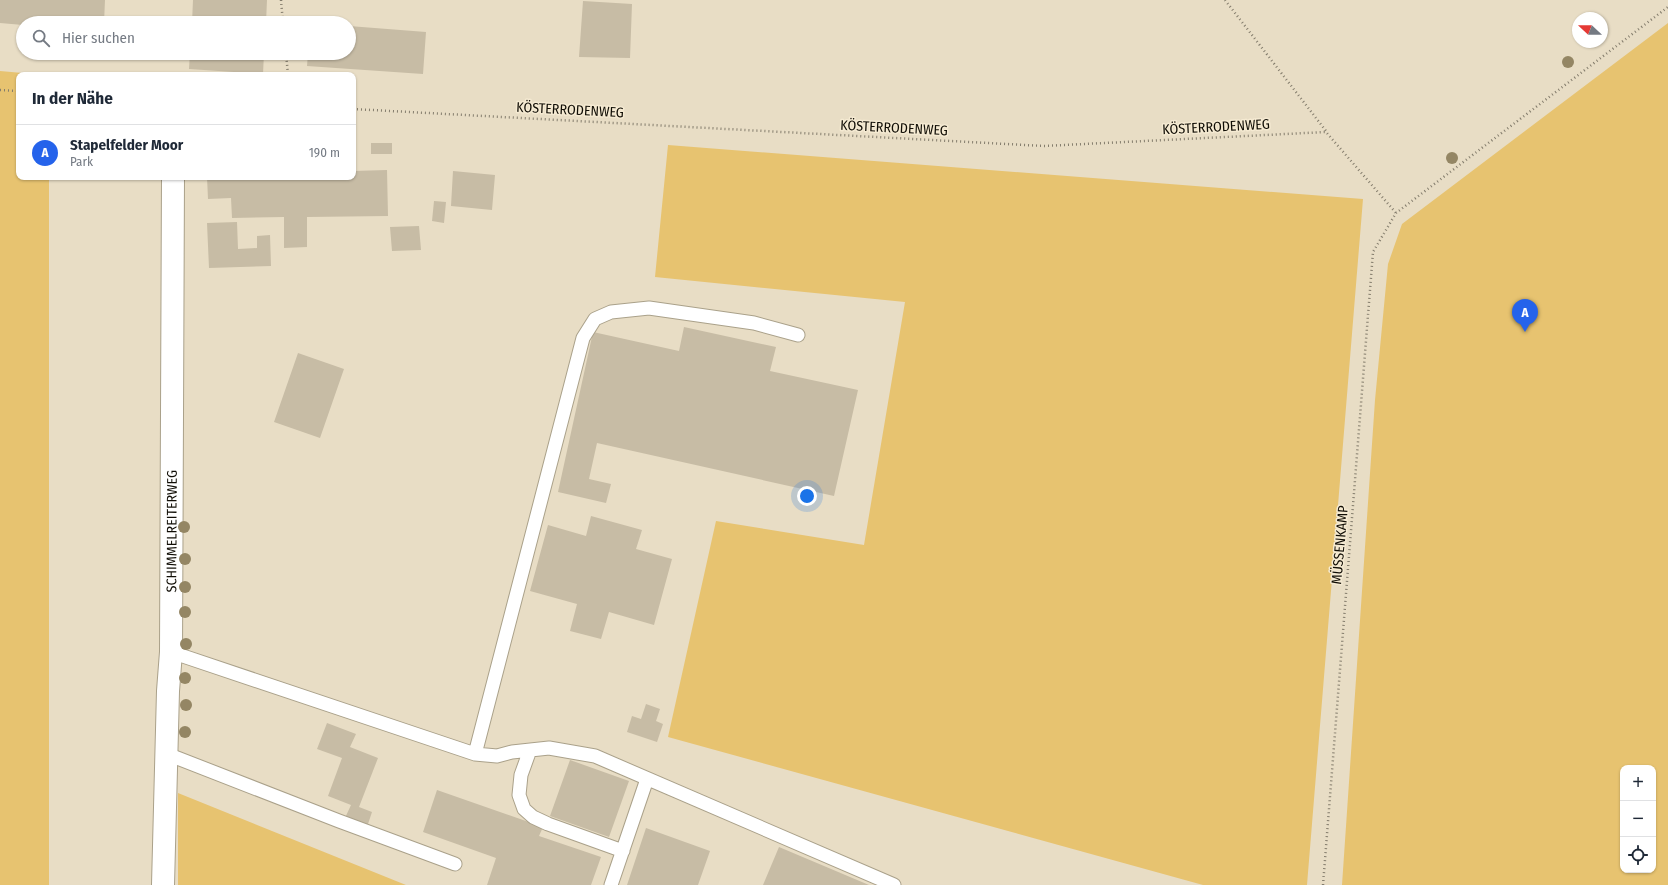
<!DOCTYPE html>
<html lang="de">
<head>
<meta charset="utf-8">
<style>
	:root { --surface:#fff; --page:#f2f2f3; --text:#1f2937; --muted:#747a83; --line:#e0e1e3; --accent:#2563eb }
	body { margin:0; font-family:"Fira Sans Condensed",sans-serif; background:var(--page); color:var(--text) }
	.controls { position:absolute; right:12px; bottom:12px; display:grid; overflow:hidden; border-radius:8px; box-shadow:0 1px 3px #0004 }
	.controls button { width:36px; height:36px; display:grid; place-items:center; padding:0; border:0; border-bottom:1px solid var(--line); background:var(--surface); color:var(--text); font:20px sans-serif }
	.compass { position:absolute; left:1572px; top:12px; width:36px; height:36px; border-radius:50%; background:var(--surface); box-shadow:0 1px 3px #0004; rotate:292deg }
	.you { position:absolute; left:807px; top:496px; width:14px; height:14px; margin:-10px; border:3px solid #fff; border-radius:50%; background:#1a73e8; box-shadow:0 0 0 6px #1a73e833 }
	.badge { display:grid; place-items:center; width:26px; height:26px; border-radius:50%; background:var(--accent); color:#fff; font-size:13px; font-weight:700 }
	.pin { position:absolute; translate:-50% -33px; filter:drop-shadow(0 1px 2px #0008) }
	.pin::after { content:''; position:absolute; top:21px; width:14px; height:12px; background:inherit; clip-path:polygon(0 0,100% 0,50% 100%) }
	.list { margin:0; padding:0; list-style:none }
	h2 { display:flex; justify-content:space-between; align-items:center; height:52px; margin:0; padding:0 16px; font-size:17px }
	h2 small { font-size:13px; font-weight:400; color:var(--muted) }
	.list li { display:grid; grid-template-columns:26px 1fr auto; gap:12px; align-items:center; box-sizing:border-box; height:56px; padding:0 16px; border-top:1px solid var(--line) }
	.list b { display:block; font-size:15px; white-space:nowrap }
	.list p { margin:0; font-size:13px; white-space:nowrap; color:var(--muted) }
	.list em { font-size:13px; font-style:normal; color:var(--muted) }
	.icon { flex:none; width:22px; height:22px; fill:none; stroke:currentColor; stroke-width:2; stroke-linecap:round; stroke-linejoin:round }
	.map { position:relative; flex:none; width:1668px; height:885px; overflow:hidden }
	.search { position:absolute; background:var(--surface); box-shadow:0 1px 3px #0004; left:16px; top:16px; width:340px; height:44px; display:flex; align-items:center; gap:10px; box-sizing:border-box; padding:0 14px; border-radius:22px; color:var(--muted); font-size:15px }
	.panel { position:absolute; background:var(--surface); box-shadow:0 1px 3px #0004; left:16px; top:72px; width:340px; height:108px; border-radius:8px }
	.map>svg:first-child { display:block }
</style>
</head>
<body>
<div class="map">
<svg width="1668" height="885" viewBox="0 0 1668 885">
	<rect width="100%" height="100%" fill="#e8ddc5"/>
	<path fill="#e7c370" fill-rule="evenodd" d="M 1668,23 L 1668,885 L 1342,885 L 1375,400 L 1388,264 L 1402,224 ZM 1623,768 L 1653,768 L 1653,870 L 1623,870 Z
		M 0,71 L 45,75 L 19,75 L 19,177 L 49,177 L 49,885 L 0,885 Z
		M 668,145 L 1363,199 L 1307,885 L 1203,885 L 668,737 L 716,521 L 864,545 L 905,302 L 655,277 Z
		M 178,793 L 406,885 L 178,885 Z"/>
	<path fill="#c7bca5" d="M 0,0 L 105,0 L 104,23 L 23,23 L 23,25 L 0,23 Z
		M 193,0 L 267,0 L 266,23 L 192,23 Z
		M 583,1 L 632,4 L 630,58 L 579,57 Z
		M 349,26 L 426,32 L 423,74 L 307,66 L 308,53 L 349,53 Z
		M 190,53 L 264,53 L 263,74 L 189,69 Z
		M 371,143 L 392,143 L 392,154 L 371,154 Z
		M 387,170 L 388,216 L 307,217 L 307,247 L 284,248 L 284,217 L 232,218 L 231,198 L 208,199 L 207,177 L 353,177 L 353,171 Z
		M 453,171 L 495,175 L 492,210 L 451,206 Z
		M 434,201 L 446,202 L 444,223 L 432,221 Z
		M 237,222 L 238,249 L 257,248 L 257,236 L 270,235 L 271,266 L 209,268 L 207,223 Z
		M 419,226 L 421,250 L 392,251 L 390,227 Z
		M 684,327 L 776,347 L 770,371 L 858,390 L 834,496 L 597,443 L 589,479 L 611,484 L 606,503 L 558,492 L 593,332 L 679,351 Z
		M 298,353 L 344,369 L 320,438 L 274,422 Z
		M 591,516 L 642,530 L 636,549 L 672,559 L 654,625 L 609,612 L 601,639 L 570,631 L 577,604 L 530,591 L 548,525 L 586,536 Z
		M 646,704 L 660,709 L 656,721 L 663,724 L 657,742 L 627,732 L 632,716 L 641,719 Z
		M 327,723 L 356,734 L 350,747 L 378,758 L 359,807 L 372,812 L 367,827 L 345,818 L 351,805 L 328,796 L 342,758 L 317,749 Z
		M 570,760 L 629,781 L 609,837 L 550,816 Z
		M 437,790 L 543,827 L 539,836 L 601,857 L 591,885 L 487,885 L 496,858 L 423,832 Z
		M 646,828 L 710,851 L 698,885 L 627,885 Z
		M 779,847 L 869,885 L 763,885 Z"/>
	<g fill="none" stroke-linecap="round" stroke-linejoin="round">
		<defs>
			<path id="lane" d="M 171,652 L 475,754 L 497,756 L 512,752 L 549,748 L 595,756 L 894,885
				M 530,750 L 521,775 L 519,795 L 524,809 L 533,817 L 548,824 L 623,851
				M 167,754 L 339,821 L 455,864
				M 475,754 L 583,338 L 595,319 L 611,312 L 649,308 L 754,323 L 798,335
				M 611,885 L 647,779"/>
			<g id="street">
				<path id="s1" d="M 163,885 L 168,691 L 171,652 L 173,177"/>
			</g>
		</defs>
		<use href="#lane" stroke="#aaa18a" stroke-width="15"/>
		<use href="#street" stroke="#aaa18a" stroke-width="24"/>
		<path stroke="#837c6c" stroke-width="2.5" stroke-dasharray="1 3" stroke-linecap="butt" d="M 281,0 L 283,23
			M 1225,0 L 1326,131
			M 286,53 L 288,75
			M 0,90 L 19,91
			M 353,109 L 1044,146 L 1326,132 L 1396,213
			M 1323,885 L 1373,252 L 1396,213 L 1668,7"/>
		<use href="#lane" stroke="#fff" stroke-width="13"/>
		<use href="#street" stroke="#fff" stroke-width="22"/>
	</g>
	<g fill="#948664">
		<circle cx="1568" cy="62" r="6"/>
		<circle cx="1452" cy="158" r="6"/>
		<circle cx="184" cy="527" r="6"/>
		<circle cx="185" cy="559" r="6"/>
		<circle cx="185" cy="587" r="6"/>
		<circle cx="185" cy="612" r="6"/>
		<circle cx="186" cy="644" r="6"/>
		<circle cx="185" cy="678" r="6"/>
		<circle cx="186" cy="705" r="6"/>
		<circle cx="185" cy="732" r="6"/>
	</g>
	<g text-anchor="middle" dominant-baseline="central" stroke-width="3" stroke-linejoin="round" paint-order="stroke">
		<g font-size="14" fill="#100d05" stroke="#f5ead2">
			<text transform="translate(570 110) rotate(3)">KÖSTERRODENWEG</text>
			<text transform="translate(1216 127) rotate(-3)">KÖSTERRODENWEG</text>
			<text transform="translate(894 128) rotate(3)">KÖSTERRODENWEG</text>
			<text stroke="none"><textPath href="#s1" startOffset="354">SCHIMMELREITERWEG</textPath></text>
			<text transform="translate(1340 545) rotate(-85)">MÜSSENKAMP</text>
		</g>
	</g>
</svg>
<div class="controls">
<button>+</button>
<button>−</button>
<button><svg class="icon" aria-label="locate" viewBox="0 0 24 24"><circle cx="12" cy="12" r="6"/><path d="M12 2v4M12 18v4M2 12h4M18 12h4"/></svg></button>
</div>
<svg class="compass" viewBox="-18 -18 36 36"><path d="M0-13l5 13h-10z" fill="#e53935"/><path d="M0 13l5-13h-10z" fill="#747a83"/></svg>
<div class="you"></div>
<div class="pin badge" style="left:1525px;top:332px">A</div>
<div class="search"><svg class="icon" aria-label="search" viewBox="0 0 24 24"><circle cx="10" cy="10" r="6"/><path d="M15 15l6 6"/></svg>Hier suchen</div>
<section class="panel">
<h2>In der Nähe<small></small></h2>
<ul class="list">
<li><span class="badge">A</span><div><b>Stapelfelder Moor</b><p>Park</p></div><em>190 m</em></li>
</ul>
</section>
</div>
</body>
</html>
